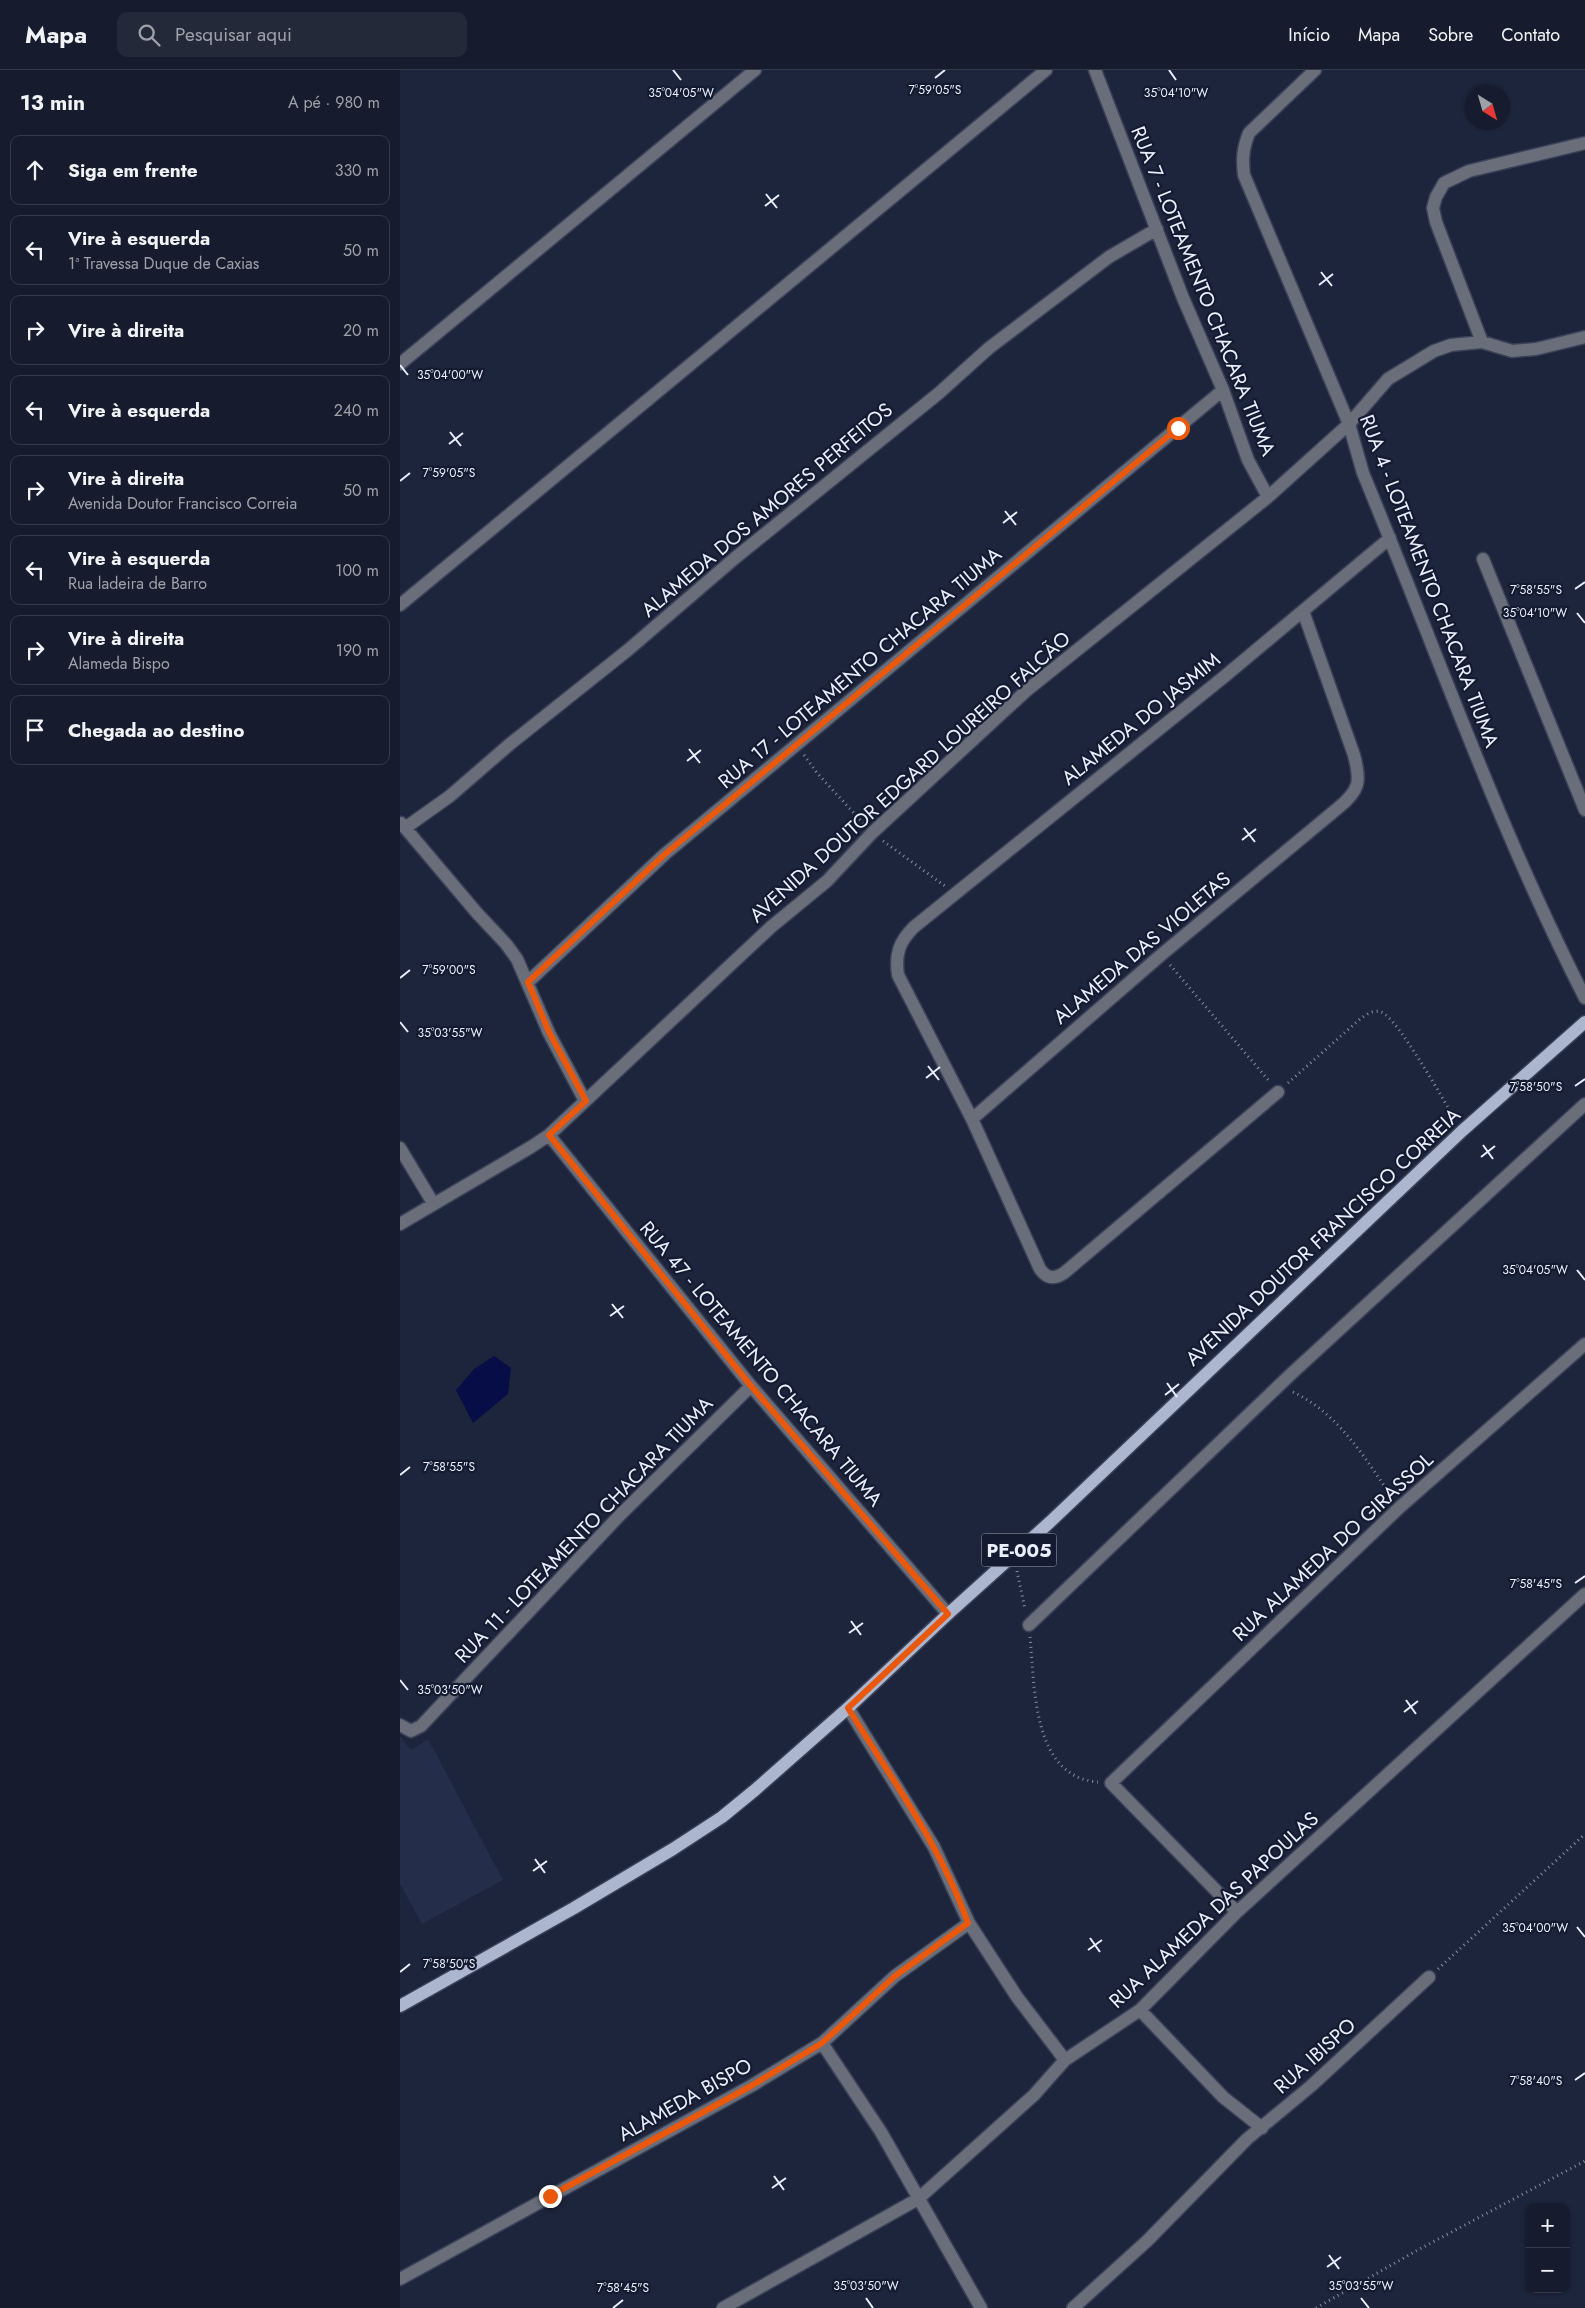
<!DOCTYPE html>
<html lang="pt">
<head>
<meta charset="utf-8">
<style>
	:root { --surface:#161c2d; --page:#232939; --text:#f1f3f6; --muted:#9ea1aa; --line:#353a49 }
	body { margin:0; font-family:Jost,sans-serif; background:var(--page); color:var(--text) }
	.controls { position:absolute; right:15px; bottom:15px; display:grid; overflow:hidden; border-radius:10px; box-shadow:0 1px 4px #0004 }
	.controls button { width:45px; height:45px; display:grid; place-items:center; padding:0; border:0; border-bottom:1px solid var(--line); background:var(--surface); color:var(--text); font:25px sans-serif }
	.compass { position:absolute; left:1065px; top:15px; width:45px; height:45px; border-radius:50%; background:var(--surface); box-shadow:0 1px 4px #0004; rotate:143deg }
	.stop { position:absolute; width:15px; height:15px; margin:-11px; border:4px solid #ea580c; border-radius:50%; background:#fff }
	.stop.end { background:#ea580c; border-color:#fff; box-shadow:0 1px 5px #0008 }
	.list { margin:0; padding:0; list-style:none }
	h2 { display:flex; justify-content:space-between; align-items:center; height:65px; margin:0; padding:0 20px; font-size:21px }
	h2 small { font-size:16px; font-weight:400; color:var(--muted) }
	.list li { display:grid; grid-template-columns:32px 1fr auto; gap:15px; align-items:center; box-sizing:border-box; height:70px; margin:0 10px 10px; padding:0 10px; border:1px solid var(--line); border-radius:10px }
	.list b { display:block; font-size:19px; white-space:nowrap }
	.list p { margin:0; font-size:16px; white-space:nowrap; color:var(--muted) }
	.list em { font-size:16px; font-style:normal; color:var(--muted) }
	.icon { flex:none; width:28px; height:28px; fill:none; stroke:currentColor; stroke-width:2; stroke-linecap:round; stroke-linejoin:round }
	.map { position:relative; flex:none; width:1185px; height:2238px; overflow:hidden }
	header { display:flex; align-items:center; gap:30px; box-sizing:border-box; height:70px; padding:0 25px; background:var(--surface); border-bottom:1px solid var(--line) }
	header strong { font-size:24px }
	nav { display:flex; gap:28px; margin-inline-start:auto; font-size:18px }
	.search { width:350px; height:45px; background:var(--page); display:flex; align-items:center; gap:12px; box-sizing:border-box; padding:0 18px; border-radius:10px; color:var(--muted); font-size:19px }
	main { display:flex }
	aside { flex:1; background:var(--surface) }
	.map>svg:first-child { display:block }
</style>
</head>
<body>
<header>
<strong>Mapa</strong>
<div class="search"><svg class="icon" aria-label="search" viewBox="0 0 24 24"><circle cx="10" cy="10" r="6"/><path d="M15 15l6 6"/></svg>Pesquisar aqui</div>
<nav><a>Início</a><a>Mapa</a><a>Sobre</a><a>Contato</a></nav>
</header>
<main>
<aside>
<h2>13 min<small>A pé · 980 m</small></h2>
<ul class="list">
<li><svg class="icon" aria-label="ahead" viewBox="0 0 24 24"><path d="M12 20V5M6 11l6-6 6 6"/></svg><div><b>Siga em frente</b></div><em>330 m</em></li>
<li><svg class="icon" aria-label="left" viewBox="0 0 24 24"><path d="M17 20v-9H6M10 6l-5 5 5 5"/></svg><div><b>Vire à esquerda</b><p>1ª Travessa Duque de Caxias</p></div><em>50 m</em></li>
<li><svg class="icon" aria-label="right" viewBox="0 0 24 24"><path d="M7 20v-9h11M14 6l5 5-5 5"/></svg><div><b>Vire à direita</b></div><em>20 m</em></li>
<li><svg class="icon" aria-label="left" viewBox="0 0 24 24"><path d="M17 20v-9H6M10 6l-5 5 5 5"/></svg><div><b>Vire à esquerda</b></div><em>240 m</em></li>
<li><svg class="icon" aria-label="right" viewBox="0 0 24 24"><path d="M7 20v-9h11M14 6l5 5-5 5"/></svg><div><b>Vire à direita</b><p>Avenida Doutor Francisco Correia</p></div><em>50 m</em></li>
<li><svg class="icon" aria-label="left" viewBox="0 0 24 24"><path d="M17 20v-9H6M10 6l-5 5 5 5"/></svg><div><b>Vire à esquerda</b><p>Rua ladeira de Barro</p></div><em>100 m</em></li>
<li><svg class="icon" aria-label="right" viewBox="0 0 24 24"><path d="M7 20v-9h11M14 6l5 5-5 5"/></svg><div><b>Vire à direita</b><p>Alameda Bispo</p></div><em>190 m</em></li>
<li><svg class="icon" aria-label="arrive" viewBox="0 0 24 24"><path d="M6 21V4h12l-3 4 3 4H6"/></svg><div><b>Chegada ao destino</b></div></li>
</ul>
</aside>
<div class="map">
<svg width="1185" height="2238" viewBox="0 0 1185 2238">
	<rect width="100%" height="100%" fill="#1d253c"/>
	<path fill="#242d4a" d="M 0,1666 L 11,1680 L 28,1669 L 103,1810 L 22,1854 L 0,1814 Z"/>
	<path fill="#070d46" d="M 94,1286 L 111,1298 L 108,1324 L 73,1353 L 56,1320 L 74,1299 Z"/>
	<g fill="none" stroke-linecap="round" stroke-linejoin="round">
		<defs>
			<path id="minor" d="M 695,0 L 783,228 L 823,320 L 848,390 L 868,427
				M 915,0 L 849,63 C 843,78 842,89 844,105 L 949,354 L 963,403 C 1036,579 1098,758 1185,928
				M 1082,272 L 1036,152 L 1033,138 L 1036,127 L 1044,113 L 1069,101 L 1185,73
				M 0,294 L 355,0
				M 1083,489 L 1185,740
				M 0,535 L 646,0
				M 1,753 L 77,843 L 106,874 L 117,889 L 149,963 L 185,1031
				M 5,758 L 50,726 L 110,674 L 228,580 L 335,488 L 539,323 L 589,278 L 709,187 L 757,159
				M 128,912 L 265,784 L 823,320
				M 878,1022 L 664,1203 C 655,1209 647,1209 640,1199 L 572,1049 L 498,905 C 495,884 499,872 514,857 L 825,606 L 990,468
				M 572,1049 L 761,885 L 938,738 C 960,720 961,712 954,685 L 903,541
				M 149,1065 L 351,1316 L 548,1544
				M 0,1078 L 33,1133
				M 0,1154 L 131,1077 L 149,1065 L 371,857 L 427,811 L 472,763 L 626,621 L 868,427 L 949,354 L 988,309 L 1034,281 L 1051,275 L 1082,272 L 1112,281 L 1136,279 L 1185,267
				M 629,1555 L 890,1305 L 1185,1034
				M 448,1638 L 534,1777 L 569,1853 L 617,1927 L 665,1990
				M 0,1655 L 11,1661 L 21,1656 L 219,1446 L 351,1316
				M 837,1842 L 711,1713 L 1000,1437 L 1185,1274
				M 740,1940 L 823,2027 L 862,2058
				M 422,1973 L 481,2062 L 581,2238
				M 0,2209 L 351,2016 L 422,1973 L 495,1906 L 569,1853
				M 323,2238 L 518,2129 L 634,2025 L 665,1990 L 740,1940 L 837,1842 L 1185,1524
				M 673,2238 L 747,2171 L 847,2069 L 911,2016 L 1029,1907"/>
			<path id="major" d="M 0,1936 L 174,1838 L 273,1779 L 322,1747 L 355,1720 L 448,1638 L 548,1544 L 650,1452 L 1062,1061 L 1185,952"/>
		</defs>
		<use href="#minor" stroke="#3a4157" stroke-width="15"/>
		<use href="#major" stroke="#3a4157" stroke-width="15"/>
		<path stroke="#888fa2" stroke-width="3" stroke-dasharray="1 4" stroke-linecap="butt" d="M 404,685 L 417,703 L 464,754
			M 483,771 L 545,816
			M 770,895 L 870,1012
			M 888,1013 L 960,949 C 966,945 973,939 981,942 C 998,948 1043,1030 1055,1049
			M 893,1322 C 939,1344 964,1387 992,1427
			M 617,1501 L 625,1539
			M 630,1567 C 635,1617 632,1707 698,1712
			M 1038,1899 L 1185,1764
			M 916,2238 L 1016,2181 L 1185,2091"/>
		<use href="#minor" stroke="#696e7a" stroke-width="12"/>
		<use href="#major" stroke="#acb6cf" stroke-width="12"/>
	</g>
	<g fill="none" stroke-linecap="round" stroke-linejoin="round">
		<path stroke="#ea580c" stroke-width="6" d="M 150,2126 L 351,2016 L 422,1973 L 495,1906 L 568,1853 C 541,1776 491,1708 448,1638 L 548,1544 L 351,1316 L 149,1065 L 186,1031 L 149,962 L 128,912 L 265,784 L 778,358"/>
	</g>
	<path fill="none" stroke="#e9efff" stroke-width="2" d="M 273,0 L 281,10M 769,0 L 776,10M 535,8 L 545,0M 366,124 L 377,138M 365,136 L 379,125M 921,202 L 932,216M 919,215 L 933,204M 0,295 L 8,305M 50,362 L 61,376M 49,374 L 63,363M 0,411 L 10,403M 605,441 L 616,455M 603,453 L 617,442M 1175,519 L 1185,512M 1177,543 L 1185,553M 289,679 L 300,693M 287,691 L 301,680M 844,758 L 855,772M 842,770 L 856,759M 0,908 L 10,900M 0,952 L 8,962M 528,996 L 539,1010M 526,1008 L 540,997M 1175,1016 L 1185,1009M 1083,1075 L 1093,1089M 1081,1087 L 1095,1076M 1177,1200 L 1185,1210M 212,1234 L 223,1248M 210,1246 L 224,1236M 767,1313 L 777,1327M 765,1325 L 779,1314M 0,1405 L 10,1397M 1175,1513 L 1185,1506M 451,1551 L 461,1565M 449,1563 L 463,1553M 0,1610 L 8,1620M 1006,1630 L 1016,1644M 1004,1642 L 1018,1631M 135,1789 L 145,1803M 133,1801 L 147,1791M 1177,1857 L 1185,1867M 690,1868 L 700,1882M 688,1880 L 702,1870M 0,1902 L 10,1894M 1175,2010 L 1185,2003M 374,2106 L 384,2120M 372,2118 L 386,2108M 929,2185 L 939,2199M 927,2197 L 941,2187M 466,2228 L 473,2238M 961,2228 L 969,2238M 213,2238 L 223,2230"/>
	<g text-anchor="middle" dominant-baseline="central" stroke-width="4.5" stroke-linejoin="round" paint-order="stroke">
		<rect fill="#141b31" stroke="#a9afc1" stroke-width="1" x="581.5" y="1463.5" width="75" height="33" rx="4"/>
		<g font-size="19" font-weight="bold" fill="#e9efff">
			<text x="619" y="1480">PE-005</text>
		</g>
		<g font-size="20" fill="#e9efff" stroke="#141b31">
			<text transform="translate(803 221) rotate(68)">RUA 7 - LOTEAMENTO CHACARA TIUMA</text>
			<text transform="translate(367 440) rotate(-40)">ALAMEDA DOS AMORES PERFEITOS</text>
			<text transform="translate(1029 511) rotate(69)">RUA 4 - LOTEAMENTO CHACARA TIUMA</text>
			<text transform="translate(460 598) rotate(-40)">RUA 17 - LOTEAMENTO CHACARA TIUMA</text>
			<text transform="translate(741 649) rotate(-39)">ALAMEDA DO JASMIM</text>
			<text transform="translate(510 707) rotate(-42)">AVENIDA DOUTOR EDGARD LOUREIRO FALCÃO</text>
			<text transform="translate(742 878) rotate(-40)">ALAMEDA DAS VIOLETAS</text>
			<text transform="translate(923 1167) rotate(-43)">AVENIDA DOUTOR FRANCISCO CORREIA</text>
			<text transform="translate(361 1294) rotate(50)">RUA 47 - LOTEAMENTO CHACARA TIUMA</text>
			<text transform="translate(184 1460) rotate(-46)">RUA 11 - LOTEAMENTO CHACARA TIUMA</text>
			<text transform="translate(933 1477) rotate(-43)">RUA ALAMEDA DO GIRASSOL</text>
			<text transform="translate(814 1840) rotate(-43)">RUA ALAMEDA DAS PAPOULAS</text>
			<text transform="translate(915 1986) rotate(-42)">RUA IBISPO</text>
			<text transform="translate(285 2030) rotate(-29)">ALAMEDA BISPO</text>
		</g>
	</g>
	<g font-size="12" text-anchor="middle" fill="#e9efff" stroke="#141b31" stroke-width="4.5" stroke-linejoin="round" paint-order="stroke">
		<text x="535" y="24">7°59'05"S</text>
		<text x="281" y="27">35°04'05"W</text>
		<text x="776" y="27">35°04'10"W</text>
		<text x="50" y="309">35°04'00"W</text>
		<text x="49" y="407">7°59'05"S</text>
		<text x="1136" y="524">7°58'55"S</text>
		<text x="1135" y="547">35°04'10"W</text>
		<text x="49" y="904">7°59'00"S</text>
		<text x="50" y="967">35°03'55"W</text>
		<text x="1136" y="1021">7°58'50"S</text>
		<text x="1135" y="1204">35°04'05"W</text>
		<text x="49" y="1401">7°58'55"S</text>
		<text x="1136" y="1518">7°58'45"S</text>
		<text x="50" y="1624">35°03'50"W</text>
		<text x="1135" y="1862">35°04'00"W</text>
		<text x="49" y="1898">7°58'50"S</text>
		<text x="1136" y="2015">7°58'40"S</text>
		<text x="466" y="2220">35°03'50"W</text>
		<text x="961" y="2220">35°03'55"W</text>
		<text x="223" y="2222">7°58'45"S</text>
	</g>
</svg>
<div class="controls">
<button>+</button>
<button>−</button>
</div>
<svg class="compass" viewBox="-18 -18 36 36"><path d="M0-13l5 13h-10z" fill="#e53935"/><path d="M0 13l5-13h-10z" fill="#9ea1aa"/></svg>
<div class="stop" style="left:778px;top:358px"></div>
<div class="stop end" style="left:150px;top:2126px"></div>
</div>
</main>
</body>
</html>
